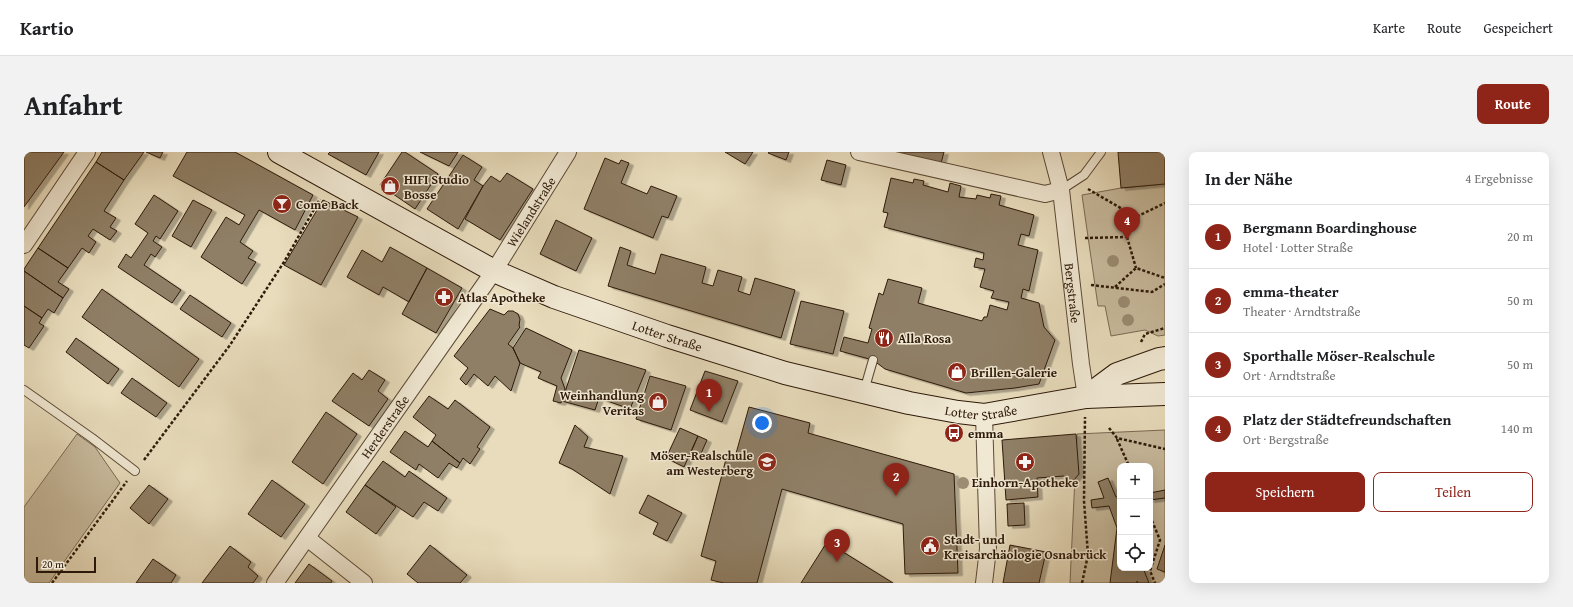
<!DOCTYPE html>
<html lang="de">
<head>
<meta charset="utf-8">
<style>
	:root { --surface:#fff; --page:#f2f2f2; --text:#202124; --muted:#757577; --line:#e0e0e0; --accent:#8f2418 }
	body { margin:0; font-family:"Gentium Book Plus",serif; background:var(--page); color:var(--text) }
	.controls { position:absolute; right:12px; bottom:12px; display:grid; overflow:hidden; border-radius:8px; box-shadow:0 4px 16px #0002 }
	.controls button { width:36px; height:36px; display:grid; place-items:center; padding:0; border:0; border-bottom:1px solid var(--line); background:var(--surface); color:var(--text); font:20px sans-serif }
	.scale { position:absolute; left:12px; bottom:10px; width:60px; box-sizing:border-box; padding-left:4px; border:2px solid #2e1a09; border-top:0; font-size:11px; line-height:14px; white-space:nowrap; color:#2e1a09; -webkit-text-stroke:3px #f0e8d3; paint-order:stroke }
	.you { position:absolute; left:738px; top:271px; width:14px; height:14px; margin:-10px; border:3px solid #fff; border-radius:50%; background:#1a73e8; box-shadow:0 0 0 6px #1a73e833 }
	.badge { display:grid; place-items:center; width:26px; height:26px; border-radius:50%; background:var(--accent); color:#fff; font-size:13px; font-weight:700 }
	.pin { position:absolute; translate:-50% -33px; filter:drop-shadow(0 1px 2px #0008) }
	.pin::after { content:''; position:absolute; top:21px; width:14px; height:12px; background:inherit; clip-path:polygon(0 0,100% 0,50% 100%) }
	.list { margin:0; padding:0; list-style:none }
	h2 { display:flex; justify-content:space-between; align-items:center; height:52px; margin:0; padding:0 16px; font-size:17px }
	h2 small { font-size:13px; font-weight:400; color:var(--muted) }
	.list li { display:grid; grid-template-columns:26px 1fr auto; gap:12px; align-items:center; box-sizing:border-box; height:64px; padding:0 16px; border-top:1px solid var(--line) }
	.list b { display:block; font-size:15px; white-space:nowrap }
	.list p { margin:0; font-size:13px; white-space:nowrap; color:var(--muted) }
	.list em { font-size:13px; font-style:normal; color:var(--muted) }
	.actions { display:flex; gap:8px; padding:12px 16px }
	.actions a { flex:1; padding:9px 0; border:1px solid var(--accent); border-radius:8px; text-align:center; font-size:14px; color:var(--accent) }
	.actions .main { background:var(--accent); color:#fff }
	.icon { flex:none; width:22px; height:22px; fill:none; stroke:currentColor; stroke-width:2; stroke-linecap:round; stroke-linejoin:round }
	.map { position:relative; flex:none; width:1141px; height:431px; overflow:hidden; border-radius:8px }
	header { display:flex; align-items:center; gap:24px; box-sizing:border-box; height:56px; padding:0 20px; background:var(--surface); border-bottom:1px solid var(--line) }
	header strong { font-size:19px }
	nav { display:flex; gap:22px; margin-inline-start:auto; font-size:14px }
	.intro { display:flex; align-items:center; justify-content:space-between; box-sizing:border-box; height:96px; padding:0 24px }
	h1 { margin:0; font-size:28px }
	.button { padding:10px 18px; border-radius:8px; background:var(--accent); color:#fff; font-size:14px; font-weight:700 }
	main { display:flex; gap:24px; padding:0 24px }
	aside { flex:1; background:var(--surface); border-radius:8px; box-shadow:0 4px 16px #0002 }
	.map>svg:first-child { display:block }
</style>
</head>
<body>
<header>
<strong>Kartio</strong>
<nav><a>Karte</a><a>Route</a><a>Gespeichert</a></nav>
</header>
<div class="intro"><h1>Anfahrt</h1><a class="button">Route</a></div>
<main>
<div class="map">
<svg width="1141" height="431" viewBox="0 0 1141 431">
	<defs>
		<filter id="shadow"><feDropShadow dx="4.5" dy="2.5" stdDeviation="0" flood-color="#0004"/></filter>
	</defs>
	<rect width="100%" height="100%" fill="#e8dcbc"/>
	<filter id="stains"><feTurbulence type="fractalNoise" baseFrequency=".005" numOctaves="4"/><feColorMatrix values="0 0 0 0 .2 0 0 0 0 .09 0 0 0 0 .02 0 0 0 .5 -.17"/></filter>
	<radialGradient id="worn" r=".72"><stop offset=".6" stop-color="#630" stop-opacity="0"/><stop offset="1" stop-color="#630" stop-opacity=".3"/></radialGradient>
	<path fill="#c8bb9e" stroke="#7b6a54" fill-rule="evenodd" d="M 1141,32 L 1141,183 L 1134,184 L 1121,178 L 1087,184 L 1081,154 L 1074,154 L 1058,43 L 1097,36 Z
		M 1141,278 L 1141,431 L 1046,431 L 1053,282 ZM 1096,314 L 1126,314 L 1126,416 L 1096,416 Z
		M 53,282 L 71,295 L 96,331 L 25,431 L 4,431 L 0,428 L 0,355 Z"/>
	<path fill="#8f7f66" stroke="#2e1a09" filter="url(#shadow)" d="M 0,0 L 40,0 L 0,55 Z
		M 78,0 L 120,0 L 100,28 L 72,10 Z
		M 122,0 L 139,0 L 136,6 Z
		M 163,0 L 211,0 L 289,43 L 271,78 L 235,58 L 216,90 L 229,99 L 224,106 L 232,110 L 218,132 L 177,105 L 202,65 L 215,73 L 221,63 L 149,24 Z
		M 306,0 L 355,0 L 342,23 L 304,2 Z
		M 378,0 L 381,0 L 414,22 L 391,57 L 356,33 Z
		M 396,0 L 434,0 L 425,14 Z
		M 701,0 L 729,0 L 721,12 Z
		M 745,0 L 765,0 L 762,8 L 744,1 Z
		M 867,0 L 920,0 L 917,11 Z
		M 1094,0 L 1141,0 L 1141,32 L 1097,36 Z
		M 439,3 L 458,15 L 450,28 L 459,34 L 434,77 L 403,57 Z
		M 581,6 L 595,12 L 597,8 L 605,11 L 597,31 L 623,42 L 627,34 L 653,44 L 644,66 L 638,64 L 629,86 L 560,57 Z
		M 803,8 L 822,13 L 817,33 L 797,28 Z
		M 72,10 L 100,28 L 80,59 L 92,66 L 86,75 L 93,79 L 86,88 L 69,77 L 64,84 L 72,90 L 65,101 L 58,96 L 44,116 L 14,96 Z
		M 483,21 L 509,37 L 476,88 L 441,67 L 459,34 L 467,24 L 476,30 Z
		M 867,26 L 889,31 L 890,27 L 900,29 L 899,33 L 924,40 L 926,31 L 937,34 L 935,45 L 952,47 L 953,43 L 966,46 L 967,42 L 977,44 L 975,53 L 1010,63 L 1005,84 L 997,82 L 994,93 L 1014,98 L 1005,139 L 999,137 L 997,146 L 1015,151 L 1020,175 L 1031,188 L 1015,232 L 991,236 L 942,241 L 861,217 L 849,208 L 816,199 L 820,185 L 844,191 L 848,177 L 845,176 L 855,141 L 859,143 L 864,127 L 898,136 L 894,151 L 958,169 L 960,165 L 963,165 L 966,153 L 983,158 L 985,150 L 967,146 L 970,139 L 956,135 L 961,117 L 950,115 L 952,106 L 959,108 L 960,101 L 860,75 L 864,61 L 859,60 Z
		M 130,43 L 154,59 L 136,87 L 132,84 L 129,89 L 138,95 L 131,105 L 127,102 L 120,113 L 157,138 L 148,151 L 94,115 L 102,102 L 107,106 L 124,81 L 111,72 Z
		M 169,48 L 188,58 L 167,95 L 148,84 Z
		M 299,48 L 334,65 L 297,133 L 260,113 Z
		M 532,68 L 568,86 L 552,119 L 516,102 Z
		M 366,95 L 403,116 L 385,150 L 359,135 L 355,143 L 323,125 L 338,98 L 358,110 Z
		M 596,95 L 607,99 L 603,113 L 631,122 L 637,102 L 682,115 L 678,131 L 689,134 L 694,118 L 718,125 L 714,139 L 726,143 L 731,126 L 771,138 L 757,186 L 584,134 Z
		M 14,96 L 44,116 L 34,130 L 45,137 L 39,146 L 0,119 L 0,117 Z
		M 403,116 L 438,136 L 412,181 L 378,162 Z
		M 0,119 L 39,146 L 30,161 L 24,157 L 18,166 L 0,154 Z
		M 78,137 L 175,207 L 155,235 L 58,165 Z
		M 166,143 L 207,171 L 198,185 L 156,157 Z
		M 777,149 L 820,159 L 809,202 L 766,192 Z
		M 0,154 L 18,166 L 15,171 L 20,174 L 5,196 L 0,193 Z
		M 466,157 L 480,163 L 484,159 L 489,159 L 494,162 L 496,167 L 495,174 L 496,175 L 484,192 L 489,196 L 496,211 L 487,239 L 471,224 L 464,234 L 450,222 L 442,233 L 436,227 L 444,216 L 430,204 Z
		M 502,176 L 548,198 L 537,226 L 541,237 L 537,251 L 529,249 L 533,234 L 514,226 L 517,220 L 496,211 L 489,196 Z
		M 52,186 L 95,217 L 84,232 L 42,200 Z
		M 555,198 L 622,218 L 606,257 L 575,246 L 571,258 L 538,249 Z
		M 345,218 L 361,228 L 354,239 L 364,247 L 345,274 L 308,249 L 329,221 L 338,228 Z
		M 681,219 L 714,229 L 698,270 L 666,258 Z
		M 626,224 L 662,234 L 647,278 L 612,267 Z
		M 108,226 L 143,251 L 132,265 L 97,241 Z
		M 405,244 L 424,257 L 431,248 L 466,275 L 453,295 L 456,297 L 446,312 L 439,306 L 436,311 L 408,289 L 412,283 L 389,265 Z
		M 725,255 L 786,271 L 784,281 L 930,322 L 934,421 L 881,422 L 879,372 L 758,337 L 733,431 L 700,431 L 687,428 L 692,409 L 677,404 L 703,303 L 711,305 Z
		M 302,260 L 333,282 L 299,332 L 268,310 Z
		M 551,273 L 564,285 L 560,295 L 599,304 L 586,342 L 548,317 L 535,311 Z
		M 656,276 L 674,284 L 660,315 L 642,306 Z
		M 381,279 L 404,295 L 408,289 L 436,311 L 433,316 L 425,311 L 414,326 L 395,312 L 392,318 L 366,300 Z
		M 1052,282 L 1055,322 L 1050,328 L 1045,329 L 1040,324 L 1013,326 L 1014,345 L 982,348 L 978,288 Z
		M 674,284 L 683,288 L 675,306 L 666,302 Z
		M 359,309 L 381,325 L 385,319 L 423,346 L 414,359 L 400,350 L 389,365 L 341,333 Z
		M 1084,326 L 1092,345 L 1096,345 L 1096,353 L 1095,353 L 1096,357 L 1096,416 L 1119,416 L 1125,431 L 1114,431 L 1113,429 L 1113,431 L 1086,431 L 1093,376 L 1085,354 L 1068,356 L 1067,348 L 1080,346 L 1074,330 Z
		M 248,328 L 281,352 L 257,385 L 224,362 Z
		M 125,333 L 144,347 L 125,372 L 106,356 Z
		M 341,333 L 372,355 L 352,382 L 322,360 Z
		M 1141,338 L 1141,346 L 1126,348 L 1126,341 Z
		M 624,343 L 658,361 L 643,389 L 629,382 L 634,371 L 615,361 Z
		M 1000,351 L 1001,373 L 984,374 L 983,352 Z
		M 803,390 L 869,431 L 777,431 Z
		M 406,393 L 443,423 L 436,431 L 394,431 L 383,422 Z
		M 986,393 L 1022,400 L 1015,431 L 979,431 Z
		M 1141,393 L 1141,420 L 1133,417 Z
		M 206,394 L 227,410 L 224,415 L 234,424 L 229,431 L 178,431 Z
		M 129,407 L 152,423 L 147,431 L 112,431 Z
		M 285,412 L 308,429 L 307,431 L 271,431 Z"/>
	<g fill="none" stroke-linecap="round" stroke-linejoin="round">
		<defs>
			<path id="lane" d="M 1037,38 L 1060,23 L 1077,0
				M 0,238 L 68,286 L 111,319
				M 840,239 L 849,208"/>
			<g id="street">
				<path d="M 835,0 L 1021,42 L 1037,38"/>
				<path id="s1" d="M 1027,0 L 1037,38 L 1057,212 L 1062,245"/>
				<path d="M 0,93 L 63,0"/>
				<path d="M 283,386 L 340,431"/>
				<path id="s2" d="M 251,431 L 470,119 L 544,0"/>
				<path d="M 960,431 L 964,397 L 960,263"/>
			</g>
			<g id="secondary">
				<path id="s3" d="M 255,0 L 470,119 L 530,145 L 643,184 L 761,221 L 885,251 L 934,260 L 960,263 L 1062,245 L 1141,242"/>
				<path d="M 1062,245 L 1093,222 L 1135,207 L 1141,206"/>
			</g>
		</defs>
		<use href="#lane" stroke="#5c4a36" stroke-width="10"/>
		<use href="#street" stroke="#5c4a36" stroke-width="18"/>
		<use href="#secondary" stroke="#2e1a09" stroke-width="24"/>
		<path stroke="#2e1a09" stroke-width="2.5" stroke-dasharray="3 2" stroke-linecap="butt" d="M 1064,37 L 1112,65
			M 1103,85 L 1112,116
			M 1061,86 L 1103,85 L 1112,65 L 1141,51
			M 1067,133 L 1128,140 L 1141,132
			M 1091,135 L 1112,116 L 1141,126
			M 1117,190 L 1121,182 L 1141,176
			M 1085,276 L 1093,286 L 1141,297
			M 1093,287 L 1105,314
			M 120,308 L 206,193 L 260,110 L 296,47
			M 1126,364 L 1136,388 L 1126,419 L 1131,431
			M 28,431 L 103,329
			M 1058,431 L 1064,403 L 1060,349 L 1061,265"/>
		<use href="#lane" stroke="#f0e8d3" stroke-width="8"/>
		<use href="#street" stroke="#f0e8d3" stroke-width="16"/>
		<use href="#secondary" stroke="#f0e8d3" stroke-width="22"/>
	</g>
	<g fill="#9b8c72">
		<circle cx="1089" cy="109" r="6"/>
		<circle cx="1100" cy="150" r="6"/>
		<circle cx="1104" cy="168" r="6"/>
		<circle cx="939" cy="331" r="6"/>
	</g>
	<defs>
		<symbol id="shop-disc" viewBox="-11 -11 22 22"><circle r="9.5" fill="#8f2418" stroke="#f0e8d3"/><path d="M-5-2.5h2.3a2.7 3.5 0 0 1 5.4 0H5L5.5 6h-11ZM-1.5-2.5h3a1.5 2.3 0 0 0-3 0Z" fill="#fff"/></symbol>
		<symbol id="bar-disc" viewBox="-11 -11 22 22"><circle r="9.5" fill="#8f2418" stroke="#f0e8d3"/><path d="M-6-5H6L.8 .8V4.5H3.5V6h-7V4.5H-.8V.8Z" fill="#fff"/></symbol>
		<symbol id="pharmacy-disc" viewBox="-11 -11 22 22"><circle r="9.5" fill="#8f2418" stroke="#f0e8d3"/><path d="M-2-6h4v4h4v4h-4v4h-4v-4h-4v-4h4Z" fill="#fff"/></symbol>
		<symbol id="restaurant-disc" viewBox="-11 -11 22 22"><circle r="9.5" fill="#8f2418" stroke="#f0e8d3"/><path d="M-5-6h1v4h1v-4h1v4h1v-4h1v5L-1.5 .5V6h-2V.5L-5-1ZM5-6V6H3V1.5H1.5Q1.5-4 5-6Z" fill="#fff"/></symbol>
		<symbol id="bus-disc" viewBox="-11 -11 22 22"><circle r="9.5" fill="#8f2418" stroke="#f0e8d3"/><path d="M-5-6H5V4H4V6H2V4H-2V6H-4V4H-5ZM-3.5-4V0h7V-4ZM-3.5 1.2v1.5H-2V1.2ZM2 1.2v1.5H3.5V1.2Z" fill="#fff"/></symbol>
		<symbol id="school-disc" viewBox="-11 -11 22 22"><circle r="9.5" fill="#8f2418" stroke="#f0e8d3"/><path d="M0-5L7-2L0 1L-7-2ZM-4 1L0 2.5L4 1V4Q0 6-4 4Z" fill="#fff"/></symbol>
		<symbol id="civic-disc" viewBox="-11 -11 22 22"><circle r="9.5" fill="#8f2418" stroke="#f0e8d3"/><path d="M-.6-6.5H3V-4.5H.6V-3L4-1V1h2V6H-6V1h2V-1L-.6-3ZM-1.2 2.5V6h2.4V2.5Z" fill="#fff"/></symbol>
	</defs>
	<g fill-rule="evenodd">
		<use href="#shop-disc" x="355" y="23" width="22" height="22"/>
		<use href="#bar-disc" x="247" y="41" width="22" height="22"/>
		<use href="#pharmacy-disc" x="409" y="134" width="22" height="22"/>
		<use href="#restaurant-disc" x="849" y="175" width="22" height="22"/>
		<use href="#shop-disc" x="922" y="209" width="22" height="22"/>
		<use href="#shop-disc" x="623" y="239" width="22" height="22"/>
		<use href="#bus-disc" x="919" y="270" width="22" height="22"/>
		<use href="#school-disc" x="732" y="299" width="22" height="22"/>
		<use href="#pharmacy-disc" x="990" y="299" width="22" height="22"/>
		<use href="#civic-disc" x="895" y="383" width="22" height="22"/>
	</g>
	<g text-anchor="middle" dominant-baseline="central" stroke-width="3" stroke-linejoin="round" paint-order="stroke">
		<g font-size="13" font-weight="bold" fill="#2e1a09" stroke="#f0e8d3" text-anchor="start">
			<text x="380" y="27">HIFI Studio<tspan x="380" dy="15">Bosse</tspan></text>
			<text x="272" y="52">Come Back</text>
			<text x="434" y="145">Atlas Apotheke</text>
			<text x="874" y="186">Alla Rosa</text>
			<text x="947" y="220">Brillen-Galerie</text>
			<text x="620" y="243" text-anchor="end">Weinhandlung<tspan x="620" dy="15">Veritas</tspan></text>
			<text x="944" y="281">emma</text>
			<text x="729" y="303" text-anchor="end">Möser-Realschule<tspan x="729" dy="15">am Westerberg</tspan></text>
			<text x="1001" y="330" text-anchor="middle">Einhorn-Apotheke</text>
			<text x="920" y="387">Stadt- und<tspan x="920" dy="15">Kreisarchäologie Osnabrück</tspan></text>
		</g>
		<g font-size="13" fill="#2e1a09" stroke="#f0e8d3">
			<text stroke="none"><textPath href="#s2" startOffset="451">Wielandstraße</textPath></text>
			<text stroke="none"><textPath href="#s1" startOffset="143">Bergstraße</textPath></text>
			<text stroke="none"><textPath href="#s3" startOffset="431">Lotter Straße</textPath></text>
			<text stroke="none"><textPath href="#s3" startOffset="755">Lotter Straße</textPath></text>
			<text stroke="none"><textPath href="#s2" startOffset="191">Herderstraße</textPath></text>
		</g>
	</g>
	<rect width="100%" height="100%" filter="url(#stains)"/>
	<rect width="100%" height="100%" fill="url(#worn)"/>
</svg>
<div class="controls">
<button>+</button>
<button>−</button>
<button><svg class="icon" aria-label="locate" viewBox="0 0 24 24"><circle cx="12" cy="12" r="6"/><path d="M12 2v4M12 18v4M2 12h4M18 12h4"/></svg></button>
</div>
<div class="scale">20 m</div>
<div class="you"></div>
<div class="pin badge" style="left:685px;top:260px">1</div>
<div class="pin badge" style="left:872px;top:344px">2</div>
<div class="pin badge" style="left:813px;top:410px">3</div>
<div class="pin badge" style="left:1103px;top:88px">4</div>
</div>
<aside>
<h2>In der Nähe<small>4 Ergebnisse</small></h2>
<ul class="list">
<li><span class="badge">1</span><div><b>Bergmann Boardinghouse</b><p>Hotel · Lotter Straße</p></div><em>20 m</em></li>
<li><span class="badge">2</span><div><b>emma-theater</b><p>Theater · Arndtstraße</p></div><em>50 m</em></li>
<li><span class="badge">3</span><div><b>Sporthalle Möser-Realschule</b><p>Ort · Arndtstraße</p></div><em>50 m</em></li>
<li><span class="badge">4</span><div><b>Platz der Städtefreundschaften</b><p>Ort · Bergstraße</p></div><em>140 m</em></li>
</ul>
<div class="actions"><a class="main">Speichern</a><a>Teilen</a></div>
</aside>
</main>
</body>
</html>
